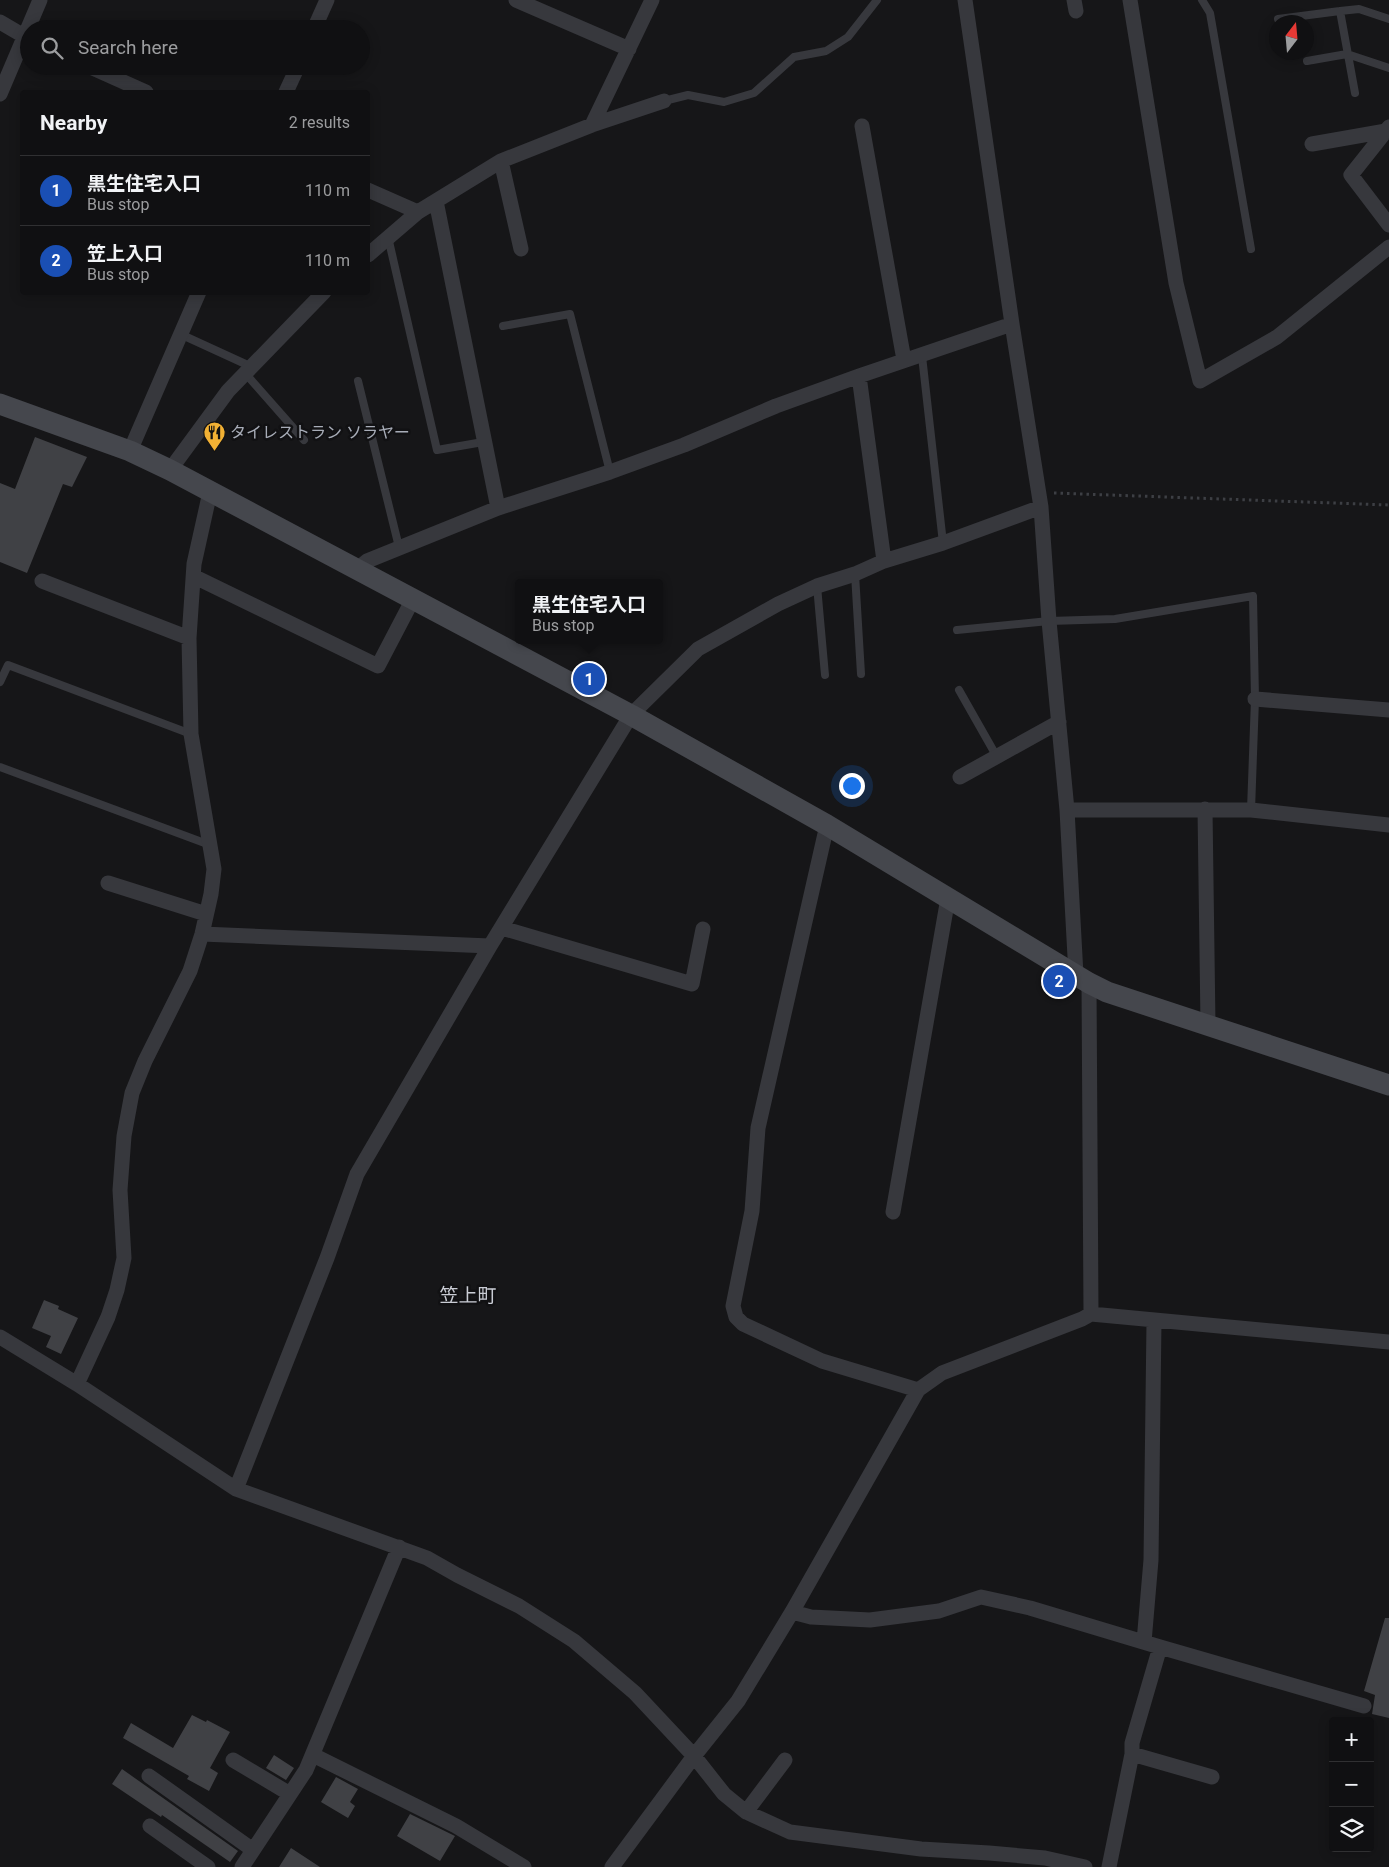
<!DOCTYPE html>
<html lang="en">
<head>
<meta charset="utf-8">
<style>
	:root { --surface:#101012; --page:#1e1e20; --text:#f1f3f6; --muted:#9c9d9f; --line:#303032; --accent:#0f766e }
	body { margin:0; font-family:Roboto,"Noto Sans JP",sans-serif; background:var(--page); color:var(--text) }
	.controls { position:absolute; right:15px; bottom:15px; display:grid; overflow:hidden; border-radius:5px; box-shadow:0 2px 12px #0003 }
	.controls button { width:45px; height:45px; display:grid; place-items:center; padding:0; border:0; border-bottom:1px solid var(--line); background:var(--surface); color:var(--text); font:25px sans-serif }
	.compass { position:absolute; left:1269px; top:15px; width:45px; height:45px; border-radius:50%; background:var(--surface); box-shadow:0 2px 12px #0003; rotate:16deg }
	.you { position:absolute; left:851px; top:785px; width:18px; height:18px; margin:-12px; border:4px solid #fff; border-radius:50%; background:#1a73e8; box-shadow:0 0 0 8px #1a73e833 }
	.badge { display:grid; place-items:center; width:32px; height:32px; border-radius:50%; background:var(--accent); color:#fff; font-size:16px; font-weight:700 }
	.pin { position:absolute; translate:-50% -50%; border:2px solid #fff; box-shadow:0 1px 5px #0006 }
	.popup { position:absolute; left:515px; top:579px; width:148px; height:65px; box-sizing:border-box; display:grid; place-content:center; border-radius:5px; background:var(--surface); filter:drop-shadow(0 1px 4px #0005); font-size:16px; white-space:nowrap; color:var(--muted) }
	.popup b { font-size:19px; color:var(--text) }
	.popup::after { content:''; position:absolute; left:50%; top:100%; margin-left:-10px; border:10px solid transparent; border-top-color:var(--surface) }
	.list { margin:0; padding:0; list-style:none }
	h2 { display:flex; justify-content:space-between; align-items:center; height:65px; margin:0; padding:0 20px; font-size:21px }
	h2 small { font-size:16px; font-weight:400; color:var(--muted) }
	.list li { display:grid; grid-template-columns:32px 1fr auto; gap:15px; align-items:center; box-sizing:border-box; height:70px; padding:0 20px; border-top:1px solid var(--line) }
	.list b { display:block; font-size:19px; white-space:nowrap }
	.list p { margin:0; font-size:16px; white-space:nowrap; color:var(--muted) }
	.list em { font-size:16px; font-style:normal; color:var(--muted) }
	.icon { flex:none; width:28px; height:28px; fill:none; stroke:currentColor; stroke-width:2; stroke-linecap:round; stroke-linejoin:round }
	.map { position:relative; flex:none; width:1389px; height:1867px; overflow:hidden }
	.search { position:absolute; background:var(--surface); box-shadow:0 2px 12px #0003; left:20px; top:20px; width:350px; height:55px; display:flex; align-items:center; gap:12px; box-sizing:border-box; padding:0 18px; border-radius:28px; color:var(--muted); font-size:19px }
	.panel { position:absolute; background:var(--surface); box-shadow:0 2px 12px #0003; left:20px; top:90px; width:350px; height:205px; border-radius:5px }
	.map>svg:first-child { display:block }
</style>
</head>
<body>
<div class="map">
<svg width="1389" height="1867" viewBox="0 0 1389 1867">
	<rect width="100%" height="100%" fill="#161618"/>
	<path fill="#404145" d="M 35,437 L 87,457 L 72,487 L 63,484 L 27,573 L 0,562 L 0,483 L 15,489 Z
		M 44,1300 L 59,1306 L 58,1309 L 78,1318 L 61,1354 L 46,1347 L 51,1336 L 32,1328 Z
		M 1385,1618 L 1389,1618 L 1389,1718 L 1372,1714 L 1375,1695 L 1364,1691 Z
		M 192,1715 L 206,1722 L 207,1720 L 230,1732 L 210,1768 L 218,1773 L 209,1791 L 187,1779 L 189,1776 L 123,1738 L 131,1723 L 173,1748 Z
		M 274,1755 L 294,1768 L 286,1780 L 266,1768 Z
		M 122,1769 L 238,1851 L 230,1862 L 162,1815 L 161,1817 L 112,1784 Z
		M 336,1777 L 358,1789 L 350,1802 L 355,1806 L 348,1818 L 321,1802 Z
		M 410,1814 L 455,1836 L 440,1861 L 397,1836 Z
		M 291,1848 L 320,1867 L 279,1867 Z"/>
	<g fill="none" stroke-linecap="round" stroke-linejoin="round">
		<path stroke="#3d3f44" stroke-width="3" stroke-dasharray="2.5 4" stroke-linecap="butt" d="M 1054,493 L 1389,505"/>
		<path stroke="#37383d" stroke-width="8" d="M 1202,0 L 1210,13 L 1251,249
			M 1278,19 L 1340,11
			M 1307,61 L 1347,54 L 1389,68
			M 1355,93 L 1340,11 L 1359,9 L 1389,19
			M 664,101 L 688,95 L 724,102 L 754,93 L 794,57 L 826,51 L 848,37 L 877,0
			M 388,237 L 437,450 L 483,442
			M 503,326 L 570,314 L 610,472
			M 180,334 L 252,367
			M 922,356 L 943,543
			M 245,373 L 304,440
			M 358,381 L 399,547
			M 855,574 L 861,674
			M 817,586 L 825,675
			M 957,630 L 1049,621 L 1115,619 L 1253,596 L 1255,699 L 1251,810
			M 0,682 L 8,665 L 191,734
			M 959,690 L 997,757
			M 0,767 L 210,845"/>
		<path stroke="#37383d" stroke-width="15" d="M 516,0 L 629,49
			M 965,0 L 1012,324 L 1041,507 L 1049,621 L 1067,810 L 1076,975
			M 1074,0 L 1076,11
			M 1130,0 L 1176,283 L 1200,381 L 1277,337 L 1389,247
			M 0,22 L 29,39
			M 314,29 L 327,0
			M 88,66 L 146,92
			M 286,92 L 298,66
			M 0,94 L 40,0
			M 592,125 L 652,0
			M 862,126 L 904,360
			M 1386,131 L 1351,175 L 1389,225
			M 1312,144 L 1386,131 L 1389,127
			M 501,161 L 521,249
			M 368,190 L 418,212
			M 436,201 L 498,508
			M 368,255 L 418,212 L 501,161 L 592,125 L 664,101
			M 859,376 L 884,561
			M 130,451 L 199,292
			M 170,470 L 228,391 L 324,292
			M 356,570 L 367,561 L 498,508 L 610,472 L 684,445 L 776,406 L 859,376 L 1012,324
			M 195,577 L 378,666 L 413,599
			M 42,581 L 189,638
			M 1255,699 L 1389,710
			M 960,777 L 1059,722
			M 1205,809 L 1208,1024
			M 1067,810 L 1251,810 L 1389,825
			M 827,825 L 758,1128 L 752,1211 L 733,1306 L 736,1317 L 743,1324 L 822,1361 L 918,1390
			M 108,883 L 206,914
			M 502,928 L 692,984 L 703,929
			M 202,934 L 490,946
			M 1089,983 L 1091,1314
			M 893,1212 L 948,898
			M 0,1337 L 77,1384 L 236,1489 L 427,1558 L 457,1575 L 519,1606 L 574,1641 L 635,1693 L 694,1756 L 724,1794 L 746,1812 L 790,1832 L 921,1849 L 989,1853 L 1045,1858 L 1085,1867
			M 77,1384 L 108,1317 L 117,1290 L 124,1258 L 120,1190 L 124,1136 L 132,1093 L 145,1061 L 190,971 L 202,934 L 211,894 L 214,869 L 191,734 L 189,638 L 194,564 L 210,492
			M 236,1489 L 327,1258 L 357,1174 L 490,946 L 631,715 L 698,649 L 778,604 L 817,586 L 855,574 L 884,561 L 943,543 L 1041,507
			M 792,1612 L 811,1617 L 870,1620 L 939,1611 L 981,1597 L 1030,1608 L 1160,1647 L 1364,1706
			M 1144,1642 L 1151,1560 L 1154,1321
			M 1132,1754 L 1212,1777
			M 313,1755 L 456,1826 L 524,1867
			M 233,1760 L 290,1794
			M 149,1776 L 253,1850
			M 746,1812 L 785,1760
			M 150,1826 L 208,1867
			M 242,1867 L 306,1770 L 399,1547
			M 612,1867 L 694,1756 L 738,1701 L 792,1612 L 918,1390 L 942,1373 L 1082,1319 L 1091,1314 L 1389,1342
			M 1109,1867 L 1132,1754 L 1132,1743 L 1160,1647"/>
		<path stroke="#45474d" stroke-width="21" d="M 0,404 L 130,451 L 170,470 L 631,715 L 827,825 L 1089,983 L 1107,992 L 1389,1085"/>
	</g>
	<defs>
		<symbol id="restaurant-pin" viewBox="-11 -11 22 30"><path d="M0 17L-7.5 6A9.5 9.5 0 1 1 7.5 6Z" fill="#f2b134" stroke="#111113"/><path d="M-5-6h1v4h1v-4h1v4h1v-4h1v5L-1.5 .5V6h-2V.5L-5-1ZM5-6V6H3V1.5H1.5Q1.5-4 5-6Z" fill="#111"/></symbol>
	</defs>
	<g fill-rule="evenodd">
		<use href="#restaurant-pin" x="202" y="420" width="25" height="34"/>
	</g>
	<g text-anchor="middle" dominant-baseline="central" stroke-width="5" stroke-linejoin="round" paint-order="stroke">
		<g font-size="16" fill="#a8adb8" stroke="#111113" text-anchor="start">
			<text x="230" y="432">タイレストラン ソラヤー</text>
		</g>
		<g font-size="19" fill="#c9ccd4" stroke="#111113">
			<text x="468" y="1295">笠上町</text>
		</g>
	</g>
</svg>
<div class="controls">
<button>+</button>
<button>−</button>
<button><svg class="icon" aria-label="layers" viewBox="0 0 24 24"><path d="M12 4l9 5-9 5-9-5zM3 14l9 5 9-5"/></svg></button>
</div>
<svg class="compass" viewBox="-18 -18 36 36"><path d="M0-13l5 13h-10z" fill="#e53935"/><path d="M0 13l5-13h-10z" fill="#9c9d9f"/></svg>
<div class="you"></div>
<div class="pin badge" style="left:589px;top:679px;background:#1a4fb4">1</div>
<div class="popup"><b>黒生住宅入口</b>Bus stop</div>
<div class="pin badge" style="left:1059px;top:981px;background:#1a4fb4">2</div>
<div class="search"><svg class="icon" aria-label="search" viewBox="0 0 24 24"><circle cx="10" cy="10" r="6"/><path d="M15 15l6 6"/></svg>Search here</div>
<section class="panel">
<h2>Nearby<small>2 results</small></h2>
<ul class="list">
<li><span class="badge" style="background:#1a4fb4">1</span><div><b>黒生住宅入口</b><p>Bus stop</p></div><em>110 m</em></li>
<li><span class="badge" style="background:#1a4fb4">2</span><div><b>笠上入口</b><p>Bus stop</p></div><em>110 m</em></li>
</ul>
</section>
</div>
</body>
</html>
